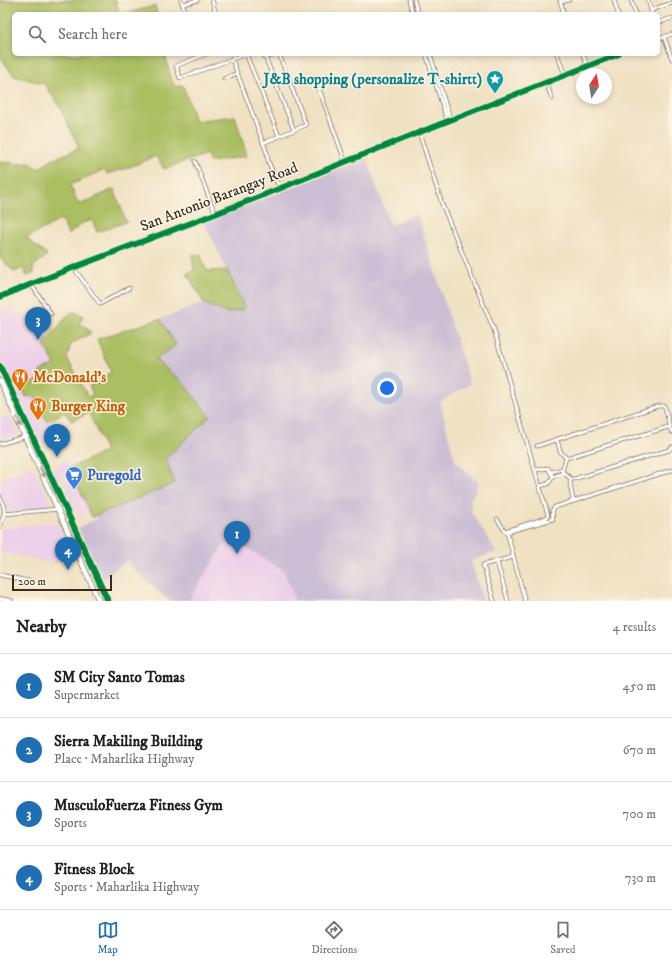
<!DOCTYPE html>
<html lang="en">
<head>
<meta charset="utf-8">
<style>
	:root { --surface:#fff; --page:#f6f6f6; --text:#202124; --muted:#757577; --line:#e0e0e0; --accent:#1f6fb2 }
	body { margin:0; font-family:"IM FELL DW Pica",serif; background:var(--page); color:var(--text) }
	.compass { position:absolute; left:576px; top:68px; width:36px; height:36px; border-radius:50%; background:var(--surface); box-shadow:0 2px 6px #0003; rotate:12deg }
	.scale { position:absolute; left:12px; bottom:10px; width:100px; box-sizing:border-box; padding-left:4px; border:2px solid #3b2a1e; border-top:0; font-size:11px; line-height:14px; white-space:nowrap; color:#3b2a1e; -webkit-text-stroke:3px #fcf5e5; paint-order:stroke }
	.you { position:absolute; left:387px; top:388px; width:14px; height:14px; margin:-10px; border:3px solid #fff; border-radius:50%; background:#1a73e8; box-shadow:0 0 0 6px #1a73e833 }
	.badge { display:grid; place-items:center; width:26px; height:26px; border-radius:50%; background:var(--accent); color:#fff; font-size:13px; font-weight:700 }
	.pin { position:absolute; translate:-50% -33px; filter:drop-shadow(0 1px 2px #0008) }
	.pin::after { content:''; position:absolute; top:21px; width:14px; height:12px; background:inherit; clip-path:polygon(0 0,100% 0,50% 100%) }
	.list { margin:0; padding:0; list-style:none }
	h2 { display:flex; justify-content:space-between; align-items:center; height:52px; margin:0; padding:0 16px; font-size:17px }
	h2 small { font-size:13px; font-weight:400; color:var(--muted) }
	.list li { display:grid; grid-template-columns:26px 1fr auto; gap:12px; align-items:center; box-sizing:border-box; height:64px; padding:0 16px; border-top:1px solid var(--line) }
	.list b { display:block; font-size:15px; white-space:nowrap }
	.list p { margin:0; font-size:13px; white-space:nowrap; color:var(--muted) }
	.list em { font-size:13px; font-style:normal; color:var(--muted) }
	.icon { flex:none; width:22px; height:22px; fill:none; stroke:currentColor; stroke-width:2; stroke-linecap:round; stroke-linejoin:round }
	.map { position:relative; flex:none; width:672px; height:601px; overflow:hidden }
	.search { position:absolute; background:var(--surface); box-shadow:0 2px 6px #0003; left:12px; right:12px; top:12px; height:44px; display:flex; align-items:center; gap:10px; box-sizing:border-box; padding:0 14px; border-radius:6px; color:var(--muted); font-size:15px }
	.sheet { height:308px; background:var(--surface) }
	nav { display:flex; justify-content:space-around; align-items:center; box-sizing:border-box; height:56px; border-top:1px solid var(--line); background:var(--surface); font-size:11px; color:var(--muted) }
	nav a { display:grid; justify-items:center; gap:2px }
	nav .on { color:var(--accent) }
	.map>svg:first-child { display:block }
</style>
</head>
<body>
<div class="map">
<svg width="672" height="601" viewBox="0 0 672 601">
	<rect width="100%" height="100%" fill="#fcf5e5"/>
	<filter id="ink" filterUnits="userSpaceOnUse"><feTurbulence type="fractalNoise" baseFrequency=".025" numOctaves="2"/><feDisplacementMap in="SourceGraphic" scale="8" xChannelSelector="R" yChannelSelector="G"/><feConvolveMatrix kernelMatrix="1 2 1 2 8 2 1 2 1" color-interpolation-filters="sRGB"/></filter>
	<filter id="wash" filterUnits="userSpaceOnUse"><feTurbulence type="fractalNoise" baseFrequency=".012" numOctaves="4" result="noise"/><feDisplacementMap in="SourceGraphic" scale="16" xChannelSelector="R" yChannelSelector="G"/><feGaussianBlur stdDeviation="0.9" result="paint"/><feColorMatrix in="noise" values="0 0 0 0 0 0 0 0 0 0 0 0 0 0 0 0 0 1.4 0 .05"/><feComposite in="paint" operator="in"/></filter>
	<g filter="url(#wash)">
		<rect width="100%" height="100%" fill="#f0e1c2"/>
		<path fill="#edd0e9" d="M 11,306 L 18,314 L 22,311 L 27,316 L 35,311 L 51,337 L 44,345 L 55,365 L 41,379 L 23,387 L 26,397 L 19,401 L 0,360 L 0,309 L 2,312 Z
			M 33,396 L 56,437 L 39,445 L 19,402 Z
			M 9,414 L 19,435 L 0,440 L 0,418 Z
			M 65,459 L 72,471 L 56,480 L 51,470 Z
			M 32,465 L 52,507 L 5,514 L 0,503 L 0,480 Z
			M 74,478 L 90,512 L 80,517 L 76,508 L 70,510 L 65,501 L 72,498 L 64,483 Z
			M 57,522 L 75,557 L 62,558 L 52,563 L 0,552 L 1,528 Z
			M 229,537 L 284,571 L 295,601 L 188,601 Z"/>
		<path fill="#ccbed4" d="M 367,158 L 390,225 L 417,214 L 470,384 L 440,402 L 455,461 L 479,483 L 471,499 L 471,511 L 496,552 L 471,561 L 483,601 L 295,601 L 284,571 L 229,537 L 188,601 L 169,601 L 129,565 L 129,559 L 103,579 L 78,528 L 97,518 L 95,516 L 175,483 L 165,459 L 203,423 L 181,381 L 155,360 L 176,345 L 160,319 L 204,303 L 226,313 L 245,309 L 204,222 Z"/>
		<path fill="#abbe62" stroke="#737440" d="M 0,0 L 116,0 L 119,14 L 14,14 L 14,54 L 165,54 L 170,76 L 175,87 L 183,85 L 195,121 L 235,116 L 247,156 L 210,162 L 207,154 L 164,169 L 156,156 L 125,169 L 107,174 L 105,169 L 70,185 L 79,205 L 114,189 L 126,222 L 97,232 L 92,220 L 82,223 L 68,235 L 62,219 L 26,238 L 47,255 L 33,267 L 34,273 L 27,276 L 23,268 L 14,272 L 0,258 L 0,162 L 21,164 L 30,163 L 38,169 L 52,160 L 79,148 L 61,109 L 45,84 L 14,76 L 0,56 Z
			M 155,6 L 157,14 L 122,14 Z
			M 200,254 L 207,271 L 227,270 L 245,309 L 226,313 L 204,303 L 187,273 L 194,271 L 192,255 Z
			M 73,311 L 83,316 L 79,324 L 86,327 L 91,333 L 71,344 L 67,358 L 88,397 L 93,394 L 89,386 L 111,372 L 97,339 L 160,319 L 176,345 L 155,360 L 181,381 L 210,416 L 165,459 L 175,483 L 92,517 L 70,468 L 106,451 L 89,413 L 71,421 L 65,412 L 47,421 L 33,396 L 26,397 L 22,387 L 41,379 L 40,371 L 55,365 L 44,345 L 67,316 Z"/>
	</g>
	<g filter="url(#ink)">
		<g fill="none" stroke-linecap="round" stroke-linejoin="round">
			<defs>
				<path id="minor" d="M 181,0 L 186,14
					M 212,0 L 216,14
					M 409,0 L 413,14
					M 414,0 L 418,14
					M 560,0 L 564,14
					M 614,0 L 618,14
					M 631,0 L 636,14
					M 648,0 L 652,14
					M 560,2 L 569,0
					M 183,4 L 198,0
					M 651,10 L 672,3
					M 658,23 L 672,18
					M 664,37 L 672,59
					M 658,39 L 672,34
					M 206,54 L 176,66 L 180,78 L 246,54
					M 246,54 L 279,136
					M 264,54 L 294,130
					M 426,54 L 447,120
					M 430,54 L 450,119
					M 557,54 L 565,75
					M 583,54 L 587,66
					M 265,58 L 277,54
					M 232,59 L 267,153 L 268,161 L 280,189
					M 589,66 L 592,74
					M 315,78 L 345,161
					M 224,79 L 237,73
					M 546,82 L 552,99
					M 593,101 L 594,98
					M 419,132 L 442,204 L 494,330 L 548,515 L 546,518 L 505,531 L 497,519
					M 263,143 L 306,125 L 279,54
					M 195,161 L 215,213
					M 73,267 L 100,304 L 129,288
					M 31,284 L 51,314
					M 0,297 C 93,258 188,226 281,188 C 393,142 506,98 619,54
					M 668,427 L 566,458 L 562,471 L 571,479 L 574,479 L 669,450 L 672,447
					M 557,439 L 560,451 L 566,458
					M 0,444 L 31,435
					M 537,446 L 658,406 L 664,406 C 669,415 667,426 672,432
					M 536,470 L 548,468 L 553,477 L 548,484 L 540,486
					M 551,472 L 562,469
					M 553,477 L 563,473
					M 571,479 L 570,483 L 573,501
					M 0,497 L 4,507 L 4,514
					M 0,527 L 4,514 L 59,509
					M 497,562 L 508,601
					M 0,575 L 33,582
					M 494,601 L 483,565 L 513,557
					M 525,601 L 507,532 L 553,519 L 552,511 L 555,507 L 672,470"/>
				<path id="secondary" d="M 0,599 L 11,601"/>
				<path id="trunk" d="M 0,366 L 108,601
					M 0,381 L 99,601"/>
			</defs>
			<use href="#minor" stroke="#7a6a57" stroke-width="4.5"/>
			<use href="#secondary" stroke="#7a6a57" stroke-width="5.5"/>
			<use href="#trunk" stroke="#7a6a57" stroke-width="6"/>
			<use href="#minor" stroke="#fff" stroke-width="3"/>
			<use href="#secondary" stroke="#fff" stroke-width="4"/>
			<use href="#trunk" stroke="#fff" stroke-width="4.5"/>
			<defs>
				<path id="cycleway" d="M 0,297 C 93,258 188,226 281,188 C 393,142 506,98 619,54
					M 0,366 L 108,601"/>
			</defs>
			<use href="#cycleway" stroke="#fcf5e5" stroke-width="8"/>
			<use href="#cycleway" stroke="#00873e" stroke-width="6"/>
		</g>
		<defs><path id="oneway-solid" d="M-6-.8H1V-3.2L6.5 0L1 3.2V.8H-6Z"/></defs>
		<g fill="#a79f9a">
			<use href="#oneway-solid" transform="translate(19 422) rotate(66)"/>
			<use href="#oneway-solid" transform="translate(42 472) rotate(65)"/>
		</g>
	</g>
	<defs>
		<symbol id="sight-pin" viewBox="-11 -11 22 30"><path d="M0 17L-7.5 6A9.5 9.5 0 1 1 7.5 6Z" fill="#0f9aa8" stroke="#fcf5e5"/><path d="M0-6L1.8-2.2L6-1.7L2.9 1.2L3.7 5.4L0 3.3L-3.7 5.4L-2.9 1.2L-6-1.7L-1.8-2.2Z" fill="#fff"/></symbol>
		<symbol id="restaurant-pin" viewBox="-11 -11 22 30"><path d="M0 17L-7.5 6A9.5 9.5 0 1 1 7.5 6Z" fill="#e8710a" stroke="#fcf5e5"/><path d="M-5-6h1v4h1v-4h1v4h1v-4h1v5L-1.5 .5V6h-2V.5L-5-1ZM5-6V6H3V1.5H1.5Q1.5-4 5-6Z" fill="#fff"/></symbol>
		<symbol id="supermarket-pin" viewBox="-11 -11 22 30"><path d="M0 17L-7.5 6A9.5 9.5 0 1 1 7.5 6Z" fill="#3f7fe0" stroke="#fcf5e5"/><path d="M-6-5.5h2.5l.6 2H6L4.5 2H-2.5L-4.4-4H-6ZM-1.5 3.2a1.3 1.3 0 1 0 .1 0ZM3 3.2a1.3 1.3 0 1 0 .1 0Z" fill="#fff"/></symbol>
	</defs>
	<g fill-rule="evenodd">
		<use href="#sight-pin" x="485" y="69" width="20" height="27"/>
		<use href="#restaurant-pin" x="10" y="367" width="20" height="27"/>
		<use href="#restaurant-pin" x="28" y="396" width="20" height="27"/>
		<use href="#supermarket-pin" x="64" y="465" width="20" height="27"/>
	</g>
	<g text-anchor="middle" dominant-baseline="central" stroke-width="3" stroke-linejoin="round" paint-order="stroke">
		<g font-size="15" font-weight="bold" fill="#0d838f" stroke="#fcf5e5" text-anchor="end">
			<text x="482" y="79">J&amp;B shopping (personalize T-shirtt)</text>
		</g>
		<g font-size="15" fill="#3b2a1e" stroke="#fcf5e5">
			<text transform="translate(219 197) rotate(-21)">San Antonio Barangay Road</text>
		</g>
		<g font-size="15" font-weight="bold" fill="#c56008" stroke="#fcf5e5" text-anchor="start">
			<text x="33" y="377">McDonald's</text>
			<text x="51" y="406">Burger King</text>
		</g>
		<g font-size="15" font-weight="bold" fill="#366cbe" stroke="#fcf5e5" text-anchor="start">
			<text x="87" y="475">Puregold</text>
		</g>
	</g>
</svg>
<svg class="compass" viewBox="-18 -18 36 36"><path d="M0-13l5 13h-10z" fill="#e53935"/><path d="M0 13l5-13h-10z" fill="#757577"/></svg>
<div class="scale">200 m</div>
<div class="you"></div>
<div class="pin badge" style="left:237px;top:554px">1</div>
<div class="pin badge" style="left:57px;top:457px">2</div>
<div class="pin badge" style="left:38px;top:340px">3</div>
<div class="pin badge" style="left:68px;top:570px">4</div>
<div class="search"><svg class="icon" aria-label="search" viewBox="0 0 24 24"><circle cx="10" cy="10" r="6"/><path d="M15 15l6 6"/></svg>Search here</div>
</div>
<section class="sheet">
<h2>Nearby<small>4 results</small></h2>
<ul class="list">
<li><span class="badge">1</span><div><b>SM City Santo Tomas</b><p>Supermarket</p></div><em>450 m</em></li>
<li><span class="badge">2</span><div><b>Sierra Makiling Building</b><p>Place · Maharlika Highway</p></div><em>670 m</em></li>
<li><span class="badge">3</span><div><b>MusculoFuerza Fitness Gym</b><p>Sports</p></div><em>700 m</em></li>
<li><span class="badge">4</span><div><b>Fitness Block</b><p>Sports · Maharlika Highway</p></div><em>730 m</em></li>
</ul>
</section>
<nav>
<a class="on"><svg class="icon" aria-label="map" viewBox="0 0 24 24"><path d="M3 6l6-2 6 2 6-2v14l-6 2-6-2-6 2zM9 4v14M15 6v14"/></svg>Map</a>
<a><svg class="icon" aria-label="directions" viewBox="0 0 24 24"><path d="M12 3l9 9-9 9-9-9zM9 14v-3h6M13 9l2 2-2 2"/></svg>Directions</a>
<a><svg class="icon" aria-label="saved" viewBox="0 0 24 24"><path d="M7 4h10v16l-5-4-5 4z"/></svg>Saved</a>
</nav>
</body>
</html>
